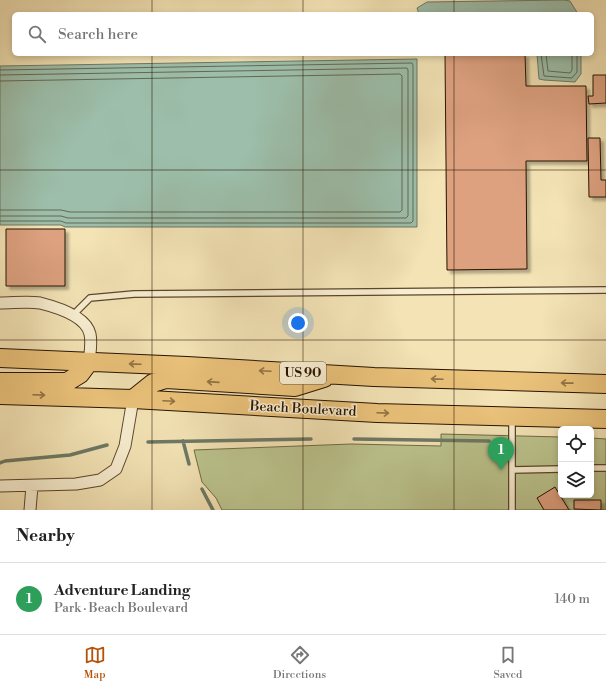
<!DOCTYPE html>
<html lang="en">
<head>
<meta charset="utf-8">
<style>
	:root { --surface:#fff; --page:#f6f6f6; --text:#222; --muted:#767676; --line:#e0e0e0; --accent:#b45309 }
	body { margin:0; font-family:"Libre Bodoni",serif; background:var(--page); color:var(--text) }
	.controls { position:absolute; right:12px; bottom:12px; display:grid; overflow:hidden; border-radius:6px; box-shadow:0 2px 6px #0003 }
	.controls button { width:36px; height:36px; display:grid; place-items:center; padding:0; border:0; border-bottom:1px solid var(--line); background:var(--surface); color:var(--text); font:20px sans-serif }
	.you { position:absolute; left:298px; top:323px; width:14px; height:14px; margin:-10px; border:3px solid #fff; border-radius:50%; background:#1a73e8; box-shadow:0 0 0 6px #1a73e833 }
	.badge { display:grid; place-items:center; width:26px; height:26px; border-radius:50%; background:var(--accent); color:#fff; font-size:13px; font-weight:700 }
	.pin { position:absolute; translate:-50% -33px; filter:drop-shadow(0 1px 2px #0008) }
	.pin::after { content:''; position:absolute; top:21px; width:14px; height:12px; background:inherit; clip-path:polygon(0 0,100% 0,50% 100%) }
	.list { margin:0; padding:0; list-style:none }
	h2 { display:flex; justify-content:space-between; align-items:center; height:52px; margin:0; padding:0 16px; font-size:17px }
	h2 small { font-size:13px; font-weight:400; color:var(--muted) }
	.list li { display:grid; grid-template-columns:26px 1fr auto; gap:12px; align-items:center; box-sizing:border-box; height:72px; padding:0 16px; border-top:1px solid var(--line) }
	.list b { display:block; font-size:15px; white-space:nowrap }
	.list p { margin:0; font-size:13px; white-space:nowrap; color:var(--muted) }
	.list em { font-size:13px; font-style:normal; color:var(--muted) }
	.icon { flex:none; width:22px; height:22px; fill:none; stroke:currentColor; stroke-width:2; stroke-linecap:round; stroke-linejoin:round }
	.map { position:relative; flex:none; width:606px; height:510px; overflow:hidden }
	.search { position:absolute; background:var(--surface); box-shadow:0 2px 6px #0003; left:12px; right:12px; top:12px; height:44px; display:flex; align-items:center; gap:10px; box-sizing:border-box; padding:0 14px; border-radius:6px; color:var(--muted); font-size:15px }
	.sheet { height:124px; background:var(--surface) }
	nav { display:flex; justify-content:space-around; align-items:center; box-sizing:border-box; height:56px; border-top:1px solid var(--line); background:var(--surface); font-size:11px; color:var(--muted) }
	nav a { display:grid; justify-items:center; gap:2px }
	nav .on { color:var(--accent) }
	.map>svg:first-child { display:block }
</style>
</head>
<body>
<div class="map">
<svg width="606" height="510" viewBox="0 0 606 510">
	<defs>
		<filter id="shadow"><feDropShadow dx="3.5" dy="3.5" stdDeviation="1" flood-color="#0004"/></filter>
	</defs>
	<rect width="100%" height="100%" fill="#f3e3b5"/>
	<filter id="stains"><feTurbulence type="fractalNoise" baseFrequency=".005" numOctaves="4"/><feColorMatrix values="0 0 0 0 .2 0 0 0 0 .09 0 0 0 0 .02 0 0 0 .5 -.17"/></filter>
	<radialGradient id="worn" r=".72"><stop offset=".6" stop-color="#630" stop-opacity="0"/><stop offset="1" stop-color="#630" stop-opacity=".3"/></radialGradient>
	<path fill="#bbc38d" stroke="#716a46" d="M 441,434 L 561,437 L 561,495 L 591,495 L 591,438 L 606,439 L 606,510 L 222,510 L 216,498 L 202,482 L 194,450 L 351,444 L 441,446 Z"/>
	<path fill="#9cbeaa" stroke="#6d7966" d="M 564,0 L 570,1 L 578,14 L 419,14 L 417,8 L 427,2 Z
		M 537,54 L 581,54 L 581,74 L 575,82 L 544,80 L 539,79 Z
		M 417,59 L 417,227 L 65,227 L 61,225 L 0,225 L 0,66 Z"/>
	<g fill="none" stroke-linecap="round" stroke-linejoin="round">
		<path stroke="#626855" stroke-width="1" d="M 541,54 L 544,76 L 572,78 L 577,72 L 577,54
			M 546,54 L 548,71 L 570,73 L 572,70 L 572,54
			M 0,70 L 412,63 L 413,65 L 413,221 L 411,223 L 66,223 L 61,221 L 0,221
			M 0,75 L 407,68 L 408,70 L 408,216 L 406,218 L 68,218 L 61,216 L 0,216
			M 0,81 L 400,74 L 402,76 L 402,210 L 400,212 L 70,212 L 61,210 L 0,210"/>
		<path stroke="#6d7966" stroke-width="3.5" d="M 354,439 L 489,441
			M 183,441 L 189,464
			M 148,442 L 311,439
			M 0,463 L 5,461 L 70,455 L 107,445
			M 202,489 L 213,510"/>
	</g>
	<path fill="#dda180" stroke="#271200" filter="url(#shadow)" d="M 445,54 L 525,54 L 526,86 L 586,86 L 587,161 L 526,161 L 527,269 L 447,270 Z
		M 593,75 L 606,75 L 606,103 L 589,104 L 588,96 L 593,96 Z
		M 588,138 L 600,138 L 601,180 L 606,180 L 606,197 L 589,197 Z
		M 6,229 L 65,229 L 65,286 L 6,286 Z
		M 555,487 L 569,510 L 544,510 L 537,498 Z
		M 574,500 L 601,500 L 601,510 L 574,509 Z"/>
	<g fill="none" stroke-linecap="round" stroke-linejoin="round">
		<defs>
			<path id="service" d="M 73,315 L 90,298 L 134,294 L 606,290
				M 591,468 L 606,468
				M 512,470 L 561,469
				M 512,510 L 512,420"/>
			<path id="minor" d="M 0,303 C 13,303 28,301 40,303 C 56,307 86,316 90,334 C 92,343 90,353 89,362
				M 0,486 L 76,484 L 100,480 L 116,469 L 125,446 L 133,399
				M 30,510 L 32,486"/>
			<path id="trunk" d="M 0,358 L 187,366 L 374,377 L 606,384
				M 0,382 L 67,382 L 80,374 L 89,362
				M 0,395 L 133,399 L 377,413 L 606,419
				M 133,399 L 153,383 L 166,379 L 295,387 L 324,378"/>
		</defs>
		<use href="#service" stroke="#5a462d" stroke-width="8"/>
		<use href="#minor" stroke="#5a462d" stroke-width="13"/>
		<use href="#trunk" stroke="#271200" stroke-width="20"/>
		<use href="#service" stroke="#f7edcf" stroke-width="5.5"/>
		<use href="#minor" stroke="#f7edcf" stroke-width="11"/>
		<use href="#trunk" stroke="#eac27a" stroke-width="18"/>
	</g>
	<defs><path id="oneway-shaft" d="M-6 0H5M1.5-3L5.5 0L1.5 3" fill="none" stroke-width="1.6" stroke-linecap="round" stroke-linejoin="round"/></defs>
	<g stroke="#927343">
		<use href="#oneway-shaft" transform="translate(135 364) rotate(-178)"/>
		<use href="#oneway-shaft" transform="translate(265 371) rotate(-177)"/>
		<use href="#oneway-shaft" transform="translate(437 379) rotate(-178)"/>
		<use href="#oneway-shaft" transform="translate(213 382) rotate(-176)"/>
		<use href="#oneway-shaft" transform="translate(567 383) rotate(-179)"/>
		<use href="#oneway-shaft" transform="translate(39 395) rotate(2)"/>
		<use href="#oneway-shaft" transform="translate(169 401) rotate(3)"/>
		<use href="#oneway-shaft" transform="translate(383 413) rotate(2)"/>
	</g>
	<path fill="none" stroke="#271200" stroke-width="1" stroke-opacity="0.55" d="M 152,0 L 152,14M 303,0 L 303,14M 454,0 L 454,14M 152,54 L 152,510M 303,54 L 303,510M 454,54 L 454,510M 0,170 L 606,170M 0,340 L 606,340"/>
	<g text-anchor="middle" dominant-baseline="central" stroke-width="3" stroke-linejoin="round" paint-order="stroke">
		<rect fill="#f7edcf" stroke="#65543e" stroke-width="1" x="280" y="362" width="46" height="22" rx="3"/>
		<g font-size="13" font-weight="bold" fill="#271200">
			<text x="303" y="373">US 90</text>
		</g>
		<g font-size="14" fill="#271200" stroke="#f7edcf">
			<text transform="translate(303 409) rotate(3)">Beach Boulevard</text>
		</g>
	</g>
	<rect width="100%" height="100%" filter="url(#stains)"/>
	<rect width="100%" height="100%" fill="url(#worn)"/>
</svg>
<div class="controls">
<button><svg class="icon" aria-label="locate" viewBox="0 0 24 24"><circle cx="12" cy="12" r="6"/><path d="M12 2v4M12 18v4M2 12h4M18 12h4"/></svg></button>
<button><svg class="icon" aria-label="layers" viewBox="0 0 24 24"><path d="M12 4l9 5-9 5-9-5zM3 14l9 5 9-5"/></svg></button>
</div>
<div class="you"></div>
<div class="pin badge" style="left:501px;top:470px;background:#2e9e5b">1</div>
<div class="search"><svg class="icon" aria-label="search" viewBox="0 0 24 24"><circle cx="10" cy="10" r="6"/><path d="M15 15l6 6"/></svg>Search here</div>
</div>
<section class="sheet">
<h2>Nearby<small></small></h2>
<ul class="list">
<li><span class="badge" style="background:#2e9e5b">1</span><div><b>Adventure Landing</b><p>Park · Beach Boulevard</p></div><em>140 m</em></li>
</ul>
</section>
<nav>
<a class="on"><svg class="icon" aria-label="map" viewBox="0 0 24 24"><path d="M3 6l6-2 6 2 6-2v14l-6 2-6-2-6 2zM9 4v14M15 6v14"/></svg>Map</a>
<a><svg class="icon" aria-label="directions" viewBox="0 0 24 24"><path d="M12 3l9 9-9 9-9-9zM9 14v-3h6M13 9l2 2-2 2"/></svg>Directions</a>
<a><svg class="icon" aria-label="saved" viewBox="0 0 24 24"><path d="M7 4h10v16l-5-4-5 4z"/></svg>Saved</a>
</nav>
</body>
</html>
